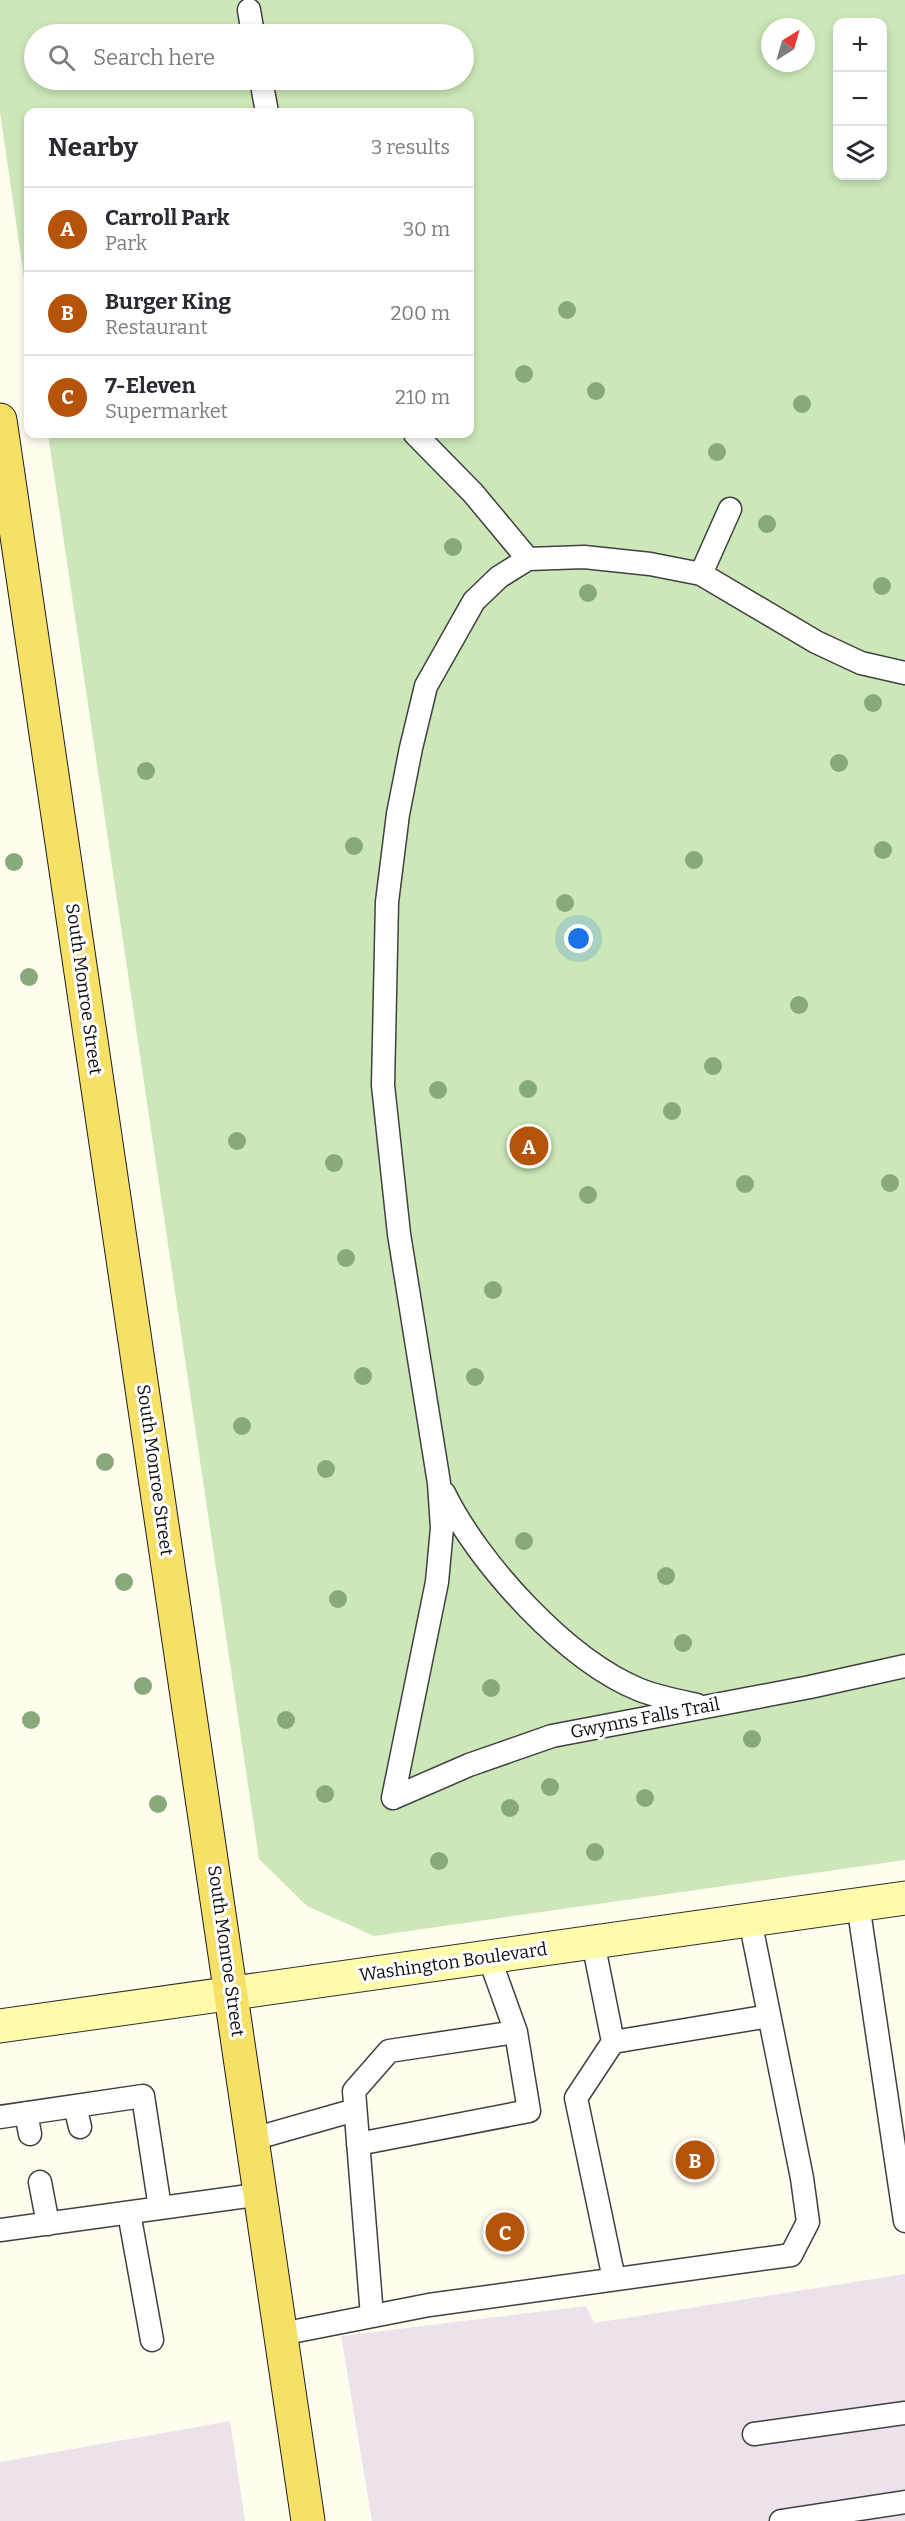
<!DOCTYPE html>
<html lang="en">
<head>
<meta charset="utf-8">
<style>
	:root { --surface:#fff; --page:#f2f2f3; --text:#2b2b33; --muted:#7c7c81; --line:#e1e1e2; --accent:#b45309 }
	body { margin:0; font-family:Bitter,serif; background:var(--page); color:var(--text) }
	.controls { position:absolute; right:18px; top:18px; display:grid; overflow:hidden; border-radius:12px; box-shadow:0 3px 9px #0003 }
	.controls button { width:54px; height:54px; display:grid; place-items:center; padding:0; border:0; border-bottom:2px solid var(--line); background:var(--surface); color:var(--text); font:30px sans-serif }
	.compass { position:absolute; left:761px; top:18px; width:54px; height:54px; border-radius:50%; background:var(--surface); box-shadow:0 3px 9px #0003; rotate:37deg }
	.you { position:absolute; left:579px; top:939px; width:21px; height:21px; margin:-15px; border:4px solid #fff; border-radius:50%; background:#1a73e8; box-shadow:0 0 0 9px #1a73e833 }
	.badge { display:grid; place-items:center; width:39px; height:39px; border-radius:50%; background:var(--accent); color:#fff; font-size:20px; font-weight:700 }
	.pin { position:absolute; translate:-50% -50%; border:3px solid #fff; box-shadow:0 2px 6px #0006 }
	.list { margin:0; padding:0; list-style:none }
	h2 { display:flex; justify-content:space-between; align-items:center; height:78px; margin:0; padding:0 24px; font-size:26px }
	h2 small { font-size:20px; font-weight:400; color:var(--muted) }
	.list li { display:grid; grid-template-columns:39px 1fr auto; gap:18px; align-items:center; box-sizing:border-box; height:84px; padding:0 24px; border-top:2px solid var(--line) }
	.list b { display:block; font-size:22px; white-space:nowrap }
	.list p { margin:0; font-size:20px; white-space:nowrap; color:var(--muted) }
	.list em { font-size:20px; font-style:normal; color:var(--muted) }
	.icon { flex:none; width:33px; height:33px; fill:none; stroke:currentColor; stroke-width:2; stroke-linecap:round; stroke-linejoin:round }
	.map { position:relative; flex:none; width:905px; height:2521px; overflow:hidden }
	.search { position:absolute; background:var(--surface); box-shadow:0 3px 9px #0003; left:24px; top:24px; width:450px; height:66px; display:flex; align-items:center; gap:15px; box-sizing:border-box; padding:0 21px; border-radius:33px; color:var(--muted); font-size:22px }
	.panel { position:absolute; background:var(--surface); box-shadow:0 3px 9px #0003; left:24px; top:108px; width:450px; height:330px; border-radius:12px }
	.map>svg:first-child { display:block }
</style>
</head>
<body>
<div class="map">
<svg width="905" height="2521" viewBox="0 0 905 2521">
	<rect width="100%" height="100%" fill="#fffdee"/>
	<path fill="#ece2ec" d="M 905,2274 L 905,2521 L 372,2521 L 341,2336 L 586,2306 L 594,2323 Z
		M 230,2421 L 245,2521 L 0,2521 L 0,2462 Z"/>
	<path fill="#cce8b8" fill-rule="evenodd" d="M 0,0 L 905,0 L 905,1860 L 374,1936 L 307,1906 L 259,1859 L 48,434 L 470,434 L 470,112 L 28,112 L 28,305 L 0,112 ZM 838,22 L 882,22 L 882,176 L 838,176 ZM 770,27 L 806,27 L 806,63 L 770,63 ZM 34,34 L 464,34 L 464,80 L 34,80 Z"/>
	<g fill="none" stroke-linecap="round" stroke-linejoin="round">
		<defs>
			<path id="service" d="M 249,10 L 253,34
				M 261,80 L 267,112
				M 415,434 L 473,493 L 528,559
				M 701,574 L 730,509
				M 444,1493 C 478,1563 566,1660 640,1690 C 658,1697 678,1701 697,1705
				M 393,1798 L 437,1582 L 442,1528 L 439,1483 L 399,1234 L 383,1085 L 387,902 L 398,814 L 411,748 L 426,686 L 474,601 L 499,577 L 528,559 L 584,557 L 650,564 L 701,574 L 816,642 L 861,663 L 905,673
				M 393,1798 L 469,1765 L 552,1736 L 810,1687 L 905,1666
				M 858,1904 L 905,2221
				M 593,1942 L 613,2042 L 769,2016
				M 613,2042 L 576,2098 L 614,2279
				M 75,2106 L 80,2127
				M 26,2113 L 30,2134
				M 0,2117 L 143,2096 L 160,2208
				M 253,2139 L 355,2110
				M 358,2144 L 529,2111 L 516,2032 L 489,1957
				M 40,2182 L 48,2224
				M 129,2213 L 152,2340
				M 0,2230 L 262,2194
				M 372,2316 L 354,2091 L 389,2051 L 516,2032
				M 281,2334 L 429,2305 L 791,2255 L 808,2222 L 802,2178 L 750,1920
				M 754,2434 L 905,2413
				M 781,2521 L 905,2502"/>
			<path id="secondary" d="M 0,2026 L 905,1898"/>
			<path id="primary" d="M 0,420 L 308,2521"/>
		</defs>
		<use href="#service" stroke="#404040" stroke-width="25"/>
		<use href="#secondary" stroke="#2f2f2f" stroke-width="35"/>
		<use href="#primary" stroke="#1e1e1e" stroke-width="35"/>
		<use href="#service" stroke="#fff" stroke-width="22"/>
		<use href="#secondary" stroke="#fefcaa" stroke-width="33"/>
		<use href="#primary" stroke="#f6e166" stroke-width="33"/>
	</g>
	<g fill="#88a97c">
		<circle cx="567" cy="310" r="9"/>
		<circle cx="524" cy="374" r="9"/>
		<circle cx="596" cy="391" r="9"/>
		<circle cx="802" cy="404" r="9"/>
		<circle cx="717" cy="452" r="9"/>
		<circle cx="767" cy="524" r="9"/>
		<circle cx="453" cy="547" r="9"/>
		<circle cx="882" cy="586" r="9"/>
		<circle cx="588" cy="593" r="9"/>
		<circle cx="873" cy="703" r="9"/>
		<circle cx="839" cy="763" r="9"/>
		<circle cx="146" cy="771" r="9"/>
		<circle cx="354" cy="846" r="9"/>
		<circle cx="883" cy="850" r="9"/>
		<circle cx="694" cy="860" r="9"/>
		<circle cx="14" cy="862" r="9"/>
		<circle cx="565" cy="903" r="9"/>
		<circle cx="29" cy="977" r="9"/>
		<circle cx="799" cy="1005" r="9"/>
		<circle cx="713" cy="1066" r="9"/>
		<circle cx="528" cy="1089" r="9"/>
		<circle cx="438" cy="1090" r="9"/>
		<circle cx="672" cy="1111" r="9"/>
		<circle cx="237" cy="1141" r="9"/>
		<circle cx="334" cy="1163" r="9"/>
		<circle cx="890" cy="1183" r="9"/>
		<circle cx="745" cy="1184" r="9"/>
		<circle cx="588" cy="1195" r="9"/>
		<circle cx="346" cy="1258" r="9"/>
		<circle cx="493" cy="1290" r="9"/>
		<circle cx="363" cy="1376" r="9"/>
		<circle cx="475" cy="1377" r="9"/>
		<circle cx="242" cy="1426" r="9"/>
		<circle cx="105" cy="1462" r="9"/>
		<circle cx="326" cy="1469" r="9"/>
		<circle cx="524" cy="1541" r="9"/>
		<circle cx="666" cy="1576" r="9"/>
		<circle cx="124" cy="1582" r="9"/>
		<circle cx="338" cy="1599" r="9"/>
		<circle cx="683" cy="1643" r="9"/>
		<circle cx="143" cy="1686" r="9"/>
		<circle cx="491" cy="1688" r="9"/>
		<circle cx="31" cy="1720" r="9"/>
		<circle cx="286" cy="1720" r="9"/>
		<circle cx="752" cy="1739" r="9"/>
		<circle cx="550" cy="1787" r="9"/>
		<circle cx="325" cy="1794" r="9"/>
		<circle cx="645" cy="1798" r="9"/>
		<circle cx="158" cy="1804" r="9"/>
		<circle cx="510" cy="1808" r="9"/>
		<circle cx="595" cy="1852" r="9"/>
		<circle cx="439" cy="1861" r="9"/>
	</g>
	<g text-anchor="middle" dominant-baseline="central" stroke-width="6" stroke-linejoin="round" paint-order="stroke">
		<g font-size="18" fill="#0d0d0d" stroke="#fff">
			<text transform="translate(84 989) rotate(82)">South Monroe Street</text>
			<text transform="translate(155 1470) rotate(82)">South Monroe Street</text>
			<text transform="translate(645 1718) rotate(-11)">Gwynns Falls Trail</text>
			<text transform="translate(226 1951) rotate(82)">South Monroe Street</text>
			<text transform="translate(453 1962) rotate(-8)">Washington Boulevard</text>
		</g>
	</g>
</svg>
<div class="controls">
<button>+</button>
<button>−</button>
<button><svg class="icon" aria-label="layers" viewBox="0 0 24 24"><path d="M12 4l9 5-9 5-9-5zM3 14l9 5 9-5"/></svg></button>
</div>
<svg class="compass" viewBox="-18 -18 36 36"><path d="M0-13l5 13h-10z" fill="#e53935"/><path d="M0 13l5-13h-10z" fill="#7c7c81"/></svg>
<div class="you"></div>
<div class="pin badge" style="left:529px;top:1146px">A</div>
<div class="pin badge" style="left:695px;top:2160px">B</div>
<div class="pin badge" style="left:505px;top:2232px">C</div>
<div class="search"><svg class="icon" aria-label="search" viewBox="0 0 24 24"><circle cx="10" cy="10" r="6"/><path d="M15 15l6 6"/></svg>Search here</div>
<section class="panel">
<h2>Nearby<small>3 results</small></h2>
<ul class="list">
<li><span class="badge">A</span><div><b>Carroll Park</b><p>Park</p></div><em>30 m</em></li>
<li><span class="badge">B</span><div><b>Burger King</b><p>Restaurant</p></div><em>200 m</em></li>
<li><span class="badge">C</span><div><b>7-Eleven</b><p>Supermarket</p></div><em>210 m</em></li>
</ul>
</section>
</div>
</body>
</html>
